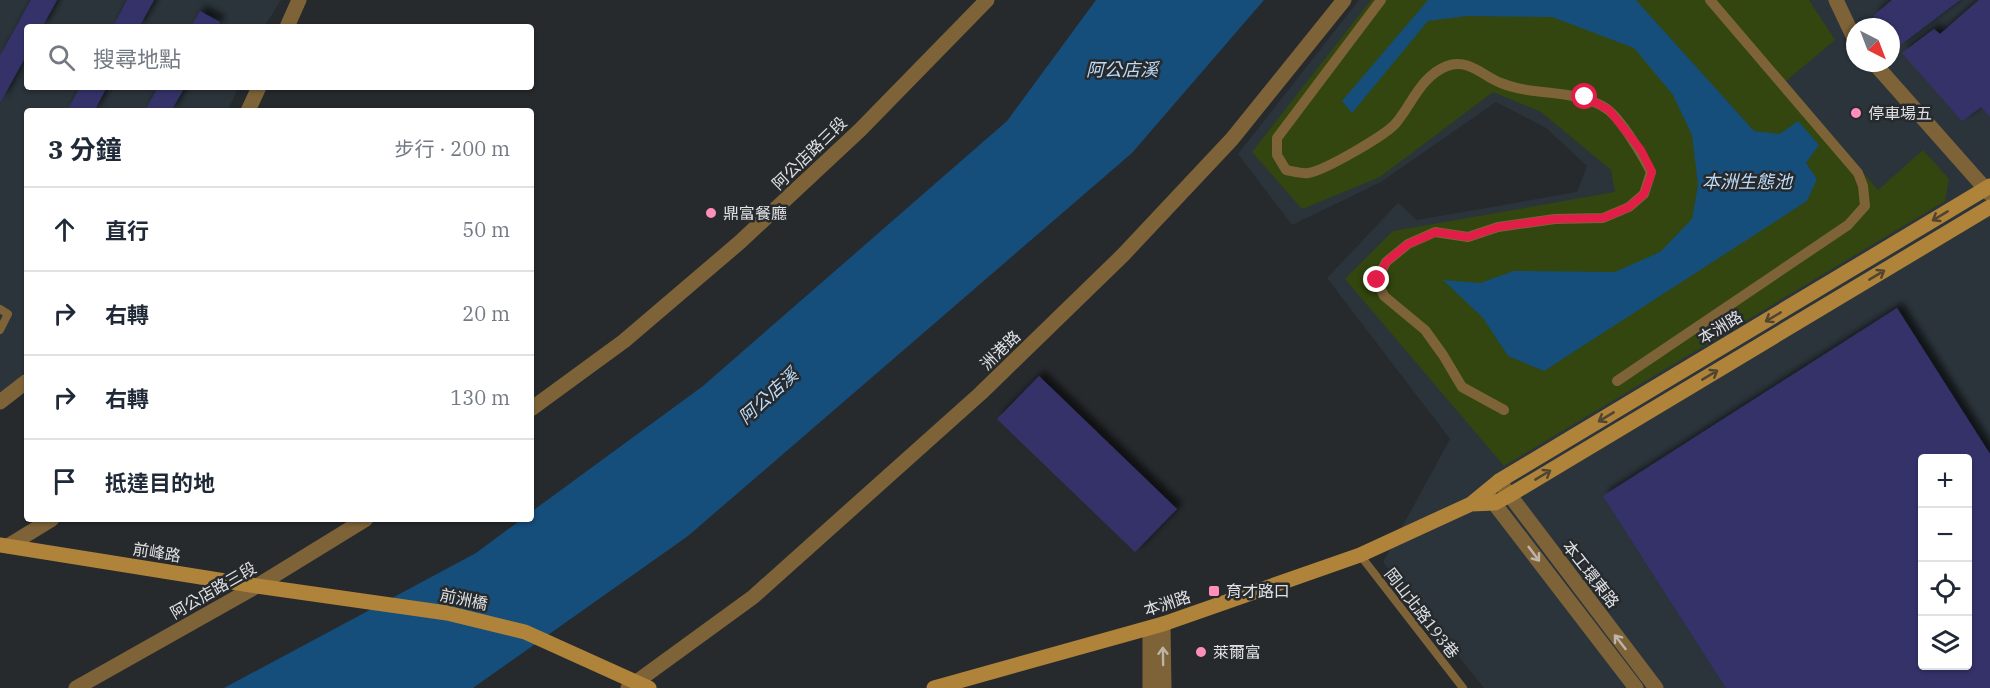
<!DOCTYPE html>
<html lang="zh-TW">
<head>
<meta charset="utf-8">
<style>
	:root { --surface:#fff; --page:#f2f2f3; --text:#1f2937; --muted:#747a83; --line:#e0e1e3 }
	body { margin:0; font-family:"IBM Plex Serif","Noto Sans TC",serif; background:var(--page); color:var(--text) }
	.controls { position:absolute; right:18px; bottom:18px; display:grid; overflow:hidden; border-radius:6px; box-shadow:0 2px 4px #0004 }
	.controls button { width:54px; height:54px; display:grid; place-items:center; padding:0; border:0; border-bottom:2px solid var(--line); background:var(--surface); color:var(--text); font:30px sans-serif }
	.compass { position:absolute; left:1846px; top:18px; width:54px; height:54px; border-radius:50%; background:var(--surface); box-shadow:0 2px 4px #0004; rotate:138deg }
	.stop { position:absolute; width:18px; height:18px; margin:-14px; border:4px solid #e11d48; border-radius:50%; background:#fff }
	.stop.end { background:#e11d48; border-color:#fff; box-shadow:0 2px 6px #0008 }
	.list { margin:0; padding:0; list-style:none }
	h2 { display:flex; justify-content:space-between; align-items:center; height:78px; margin:0; padding:0 24px; font-size:26px }
	h2 small { font-size:20px; font-weight:400; color:var(--muted) }
	.list li { display:grid; grid-template-columns:39px 1fr auto; gap:18px; align-items:center; box-sizing:border-box; height:84px; padding:0 24px; border-top:2px solid var(--line) }
	.list b { display:block; font-size:22px; white-space:nowrap }
	.list em { font-size:20px; font-style:normal; color:var(--muted) }
	.icon { flex:none; width:33px; height:33px; fill:none; stroke:currentColor; stroke-width:2; stroke-linecap:round; stroke-linejoin:round }
	.map { position:relative; flex:none; width:1990px; height:688px; overflow:hidden }
	.search { position:absolute; background:var(--surface); box-shadow:0 2px 4px #0004; left:24px; top:24px; width:510px; height:66px; display:flex; align-items:center; gap:15px; box-sizing:border-box; padding:0 21px; border-radius:6px; color:var(--muted); font-size:22px }
	.panel { position:absolute; background:var(--surface); box-shadow:0 2px 4px #0004; left:24px; top:108px; width:510px; height:414px; border-radius:6px }
	.map>svg:first-child { display:block }
</style>
</head>
<body>
<div class="map">
<svg width="1990" height="688" viewBox="0 0 1990 688">
	<defs>
		<filter id="shadow"><feDropShadow dx="5.5" dy="-5.5" stdDeviation="3" flood-color="#0009"/></filter>
	</defs>
	<rect width="100%" height="100%" fill="#262a2d"/>
	<path fill="#2a343a" fill-rule="evenodd" d="M 0,0 L 281,0 L 264,27 L 27,27 L 27,87 L 238,87 L 228,111 L 27,111 L 27,370 L 0,395 Z
		M 1359,0 L 1990,0 L 1990,688 L 1484,688 L 1383,562 L 1450,439 L 1327,278 L 1398,203 L 1417,220 L 1577,192 L 1587,166 L 1546,128 L 1496,102 L 1381,182 L 1292,225 L 1238,154 ZM 1855,27 L 1891,27 L 1891,63 L 1855,63 ZM 1922,458 L 1968,458 L 1968,666 L 1922,666 Z"/>
	<path fill="#33460f" d="M 1371,0 L 1809,0 L 1835,40 L 1786,81 L 1878,190 L 1923,150 L 1949,179 L 1945,201 L 1504,466 L 1345,279 L 1393,231 L 1615,192 L 1611,170 L 1541,112 L 1493,92 L 1380,177 L 1302,209 L 1252,152 Z"/>
	<path fill="#154d7b" d="M 1096,0 L 1264,0 L 1132,153 L 688,536 L 473,688 L 224,688 L 476,553 L 522,519 L 531,519 L 531,512 L 703,386 L 1007,121 Z
		M 1428,0 L 1636,0 L 1754,131 L 1780,134 L 1798,121 L 1819,145 L 1806,163 L 1817,179 L 1807,201 L 1544,371 L 1508,356 L 1483,318 L 1443,280 L 1480,283 L 1514,271 L 1615,272 L 1660,252 L 1692,219 L 1698,185 L 1692,135 L 1673,95 L 1634,48 L 1552,17 L 1467,16 L 1428,21 L 1352,113 L 1342,101 Z"/>
	<path fill="#36326b" fill-rule="evenodd" filter="url(#shadow)" d="M 31,0 L 57,0 L 42,27 L 27,27 L 27,54 L 0,103 L 0,56 Z
		M 127,0 L 154,0 L 139,27 L 113,27 Z
		M 1892,0 L 1960,0 L 1899,46 L 1891,37 L 1891,27 L 1883,27 L 1873,16 Z
		M 1979,0 L 1990,0 L 1990,117 L 1981,107 L 1962,121 L 1902,53 L 1934,29 L 1940,34 Z
		M 200,11 L 220,22 L 217,27 L 191,27 Z
		M 80,87 L 107,87 L 94,111 L 67,111 Z
		M 158,87 L 185,87 L 171,111 L 145,111 Z
		M 1897,308 L 1990,454 L 1990,688 L 1726,688 L 1603,496 ZM 1922,458 L 1968,458 L 1968,666 L 1922,666 Z
		M 1039,376 L 1177,509 L 1135,552 L 997,419 Z"/>
	<g fill="none" stroke-linecap="round" stroke-linejoin="round">
		<path stroke="#7e6338" stroke-width="8" d="M 0,309 L 8,314 L 0,330
			M 1360,555 L 1463,688"/>
		<path stroke="#7e6338" stroke-width="10" d="M 1381,0 L 1277,138 L 1277,155 L 1286,170 C 1292,171 1302,174 1308,173 C 1324,171 1386,135 1396,123 C 1412,104 1421,76 1447,66 C 1468,58 1483,76 1501,83 C 1535,97 1576,88 1607,109 C 1621,119 1643,156 1651,172 L 1644,194 L 1629,207 L 1603,218 L 1555,219 L 1498,227 L 1468,237 L 1435,232 L 1408,244 L 1386,262 L 1377,280 L 1384,296 L 1425,330 L 1443,355 L 1462,387 L 1504,410
			M 1617,381 L 1848,225 L 1865,206 L 1863,186 L 1858,173 L 1710,0"/>
		<path stroke="#7e6338" stroke-width="15" d="M 1836,0 L 1855,40
			M 287,27 L 299,0
			M 1874,63 L 1990,194
			M 248,111 L 259,87
			M 0,402 L 27,381
			M 531,409 L 624,341 L 740,242 L 860,130 L 987,0
			M 1499,481 L 1656,688
			M 1487,494 L 1636,688
			M 8,546 L 52,519
			M 1163,624 L 1164,688
			M 1150,628 L 1150,688
			M 76,688 L 257,586 L 366,519
			M 628,688 L 753,597 L 981,393 L 1124,254 L 1232,139 L 1344,0"/>
		<path stroke="#af8339" stroke-width="15" d="M 1471,504 L 1495,503 L 1508,496 L 1990,207
			M 0,545 L 257,586 L 447,613 L 525,632 L 649,688
			M 934,688 L 1163,624 L 1360,555 L 1471,504 L 1499,481 L 1990,186"/>
	</g>
	<defs><path id="oneway-shaft" d="M-6 0H5M1.5-3L5.5 0L1.5 3" fill="none" stroke-width="1.6" stroke-linecap="round" stroke-linejoin="round" transform="scale(1.5)"/></defs>
	<g stroke="#4f4531">
		<use href="#oneway-shaft" transform="translate(1940 216) rotate(149)"/>
		<use href="#oneway-shaft" transform="translate(1877 275) rotate(-31)"/>
		<use href="#oneway-shaft" transform="translate(1773 317) rotate(149)"/>
		<use href="#oneway-shaft" transform="translate(1710 375) rotate(-31)"/>
		<use href="#oneway-shaft" transform="translate(1606 417) rotate(149)"/>
		<use href="#oneway-shaft" transform="translate(1543 475) rotate(-31)"/>
	</g>
	<g stroke="#bdb5a8">
		<use href="#oneway-shaft" transform="translate(1534 554) rotate(53)"/>
		<use href="#oneway-shaft" transform="translate(1620 642) rotate(-128)"/>
		<use href="#oneway-shaft" transform="translate(1163 656) rotate(-91)"/>
	</g>
	<g fill="none" stroke-linecap="round" stroke-linejoin="round">
		<path stroke="#e11d48" stroke-width="8" d="M 1377,280 L 1386,262 L 1408,244 L 1436,232 L 1468,237 L 1498,227 L 1555,219 L 1603,218 L 1629,207 L 1644,194 L 1652,172 L 1641,150 L 1609,110 L 1585,97"/>
	</g>
	<g fill="#ff8eba" stroke="#262a2d" stroke-width="2">
		<circle cx="1856" cy="113" r="6"/>
		<circle cx="711" cy="213" r="6"/>
		<rect x="1208" y="585" width="12" height="12" rx="3"/>
		<circle cx="1201" cy="652" r="6"/>
	</g>
	<g text-anchor="middle" dominant-baseline="central" stroke-width="5" stroke-linejoin="round" paint-order="stroke">
		<g font-size="16" fill="#dfe1e4" stroke="#262a2d" text-anchor="start">
			<text x="1868" y="113">停車場五</text>
			<text x="723" y="213">鼎富餐廳</text>
			<text x="1226" y="591">育才路口</text>
			<text x="1213" y="652">萊爾富</text>
		</g>
		<g font-size="16" fill="#dfe1e4" stroke="#262a2d">
			<text transform="translate(809 153) rotate(-44)">阿公店路三段</text>
			<text transform="translate(1720 327) rotate(-31)">本洲路</text>
			<text transform="translate(1000 350) rotate(-44)">洲港路</text>
			<text transform="translate(157 552) rotate(9)">前峰路</text>
			<text transform="translate(1591 574) rotate(52)">本工環東路</text>
			<text transform="translate(213 590) rotate(-30)">阿公店路三段</text>
			<text transform="translate(464 599) rotate(12)">前洲橋</text>
			<text transform="translate(1167 603) rotate(-18)">本洲路</text>
			<text transform="translate(1422 613) rotate(52)">岡山北路193巷</text>
		</g>
		<g font-size="18" font-style="italic" fill="#bedbf8" stroke="#262a2d">
			<text x="1122" y="69">阿公店溪</text>
			<text x="1747" y="181">本洲生態池</text>
			<text transform="translate(768 396) rotate(-42)">阿公店溪</text>
		</g>
	</g>
</svg>
<div class="controls">
<button>+</button>
<button>−</button>
<button><svg class="icon" aria-label="locate" viewBox="0 0 24 24"><circle cx="12" cy="12" r="6"/><path d="M12 2v4M12 18v4M2 12h4M18 12h4"/></svg></button>
<button><svg class="icon" aria-label="layers" viewBox="0 0 24 24"><path d="M12 4l9 5-9 5-9-5zM3 14l9 5 9-5"/></svg></button>
</div>
<svg class="compass" viewBox="-18 -18 36 36"><path d="M0-13l5 13h-10z" fill="#e53935"/><path d="M0 13l5-13h-10z" fill="#747a83"/></svg>
<div class="stop" style="left:1585px;top:97px"></div>
<div class="stop end" style="left:1377px;top:280px"></div>
<div class="search"><svg class="icon" aria-label="search" viewBox="0 0 24 24"><circle cx="10" cy="10" r="6"/><path d="M15 15l6 6"/></svg>搜尋地點</div>
<section class="panel">
<h2>3 分鐘<small>步行 · 200 m</small></h2>
<ul class="list">
<li><svg class="icon" aria-label="ahead" viewBox="0 0 24 24"><path d="M12 20V5M6 11l6-6 6 6"/></svg><div><b>直行</b></div><em>50 m</em></li>
<li><svg class="icon" aria-label="right" viewBox="0 0 24 24"><path d="M7 20v-9h11M14 6l5 5-5 5"/></svg><div><b>右轉</b></div><em>20 m</em></li>
<li><svg class="icon" aria-label="right" viewBox="0 0 24 24"><path d="M7 20v-9h11M14 6l5 5-5 5"/></svg><div><b>右轉</b></div><em>130 m</em></li>
<li><svg class="icon" aria-label="arrive" viewBox="0 0 24 24"><path d="M6 21V4h12l-3 4 3 4H6"/></svg><div><b>抵達目的地</b></div></li>
</ul>
</section>
</div>
</body>
</html>
